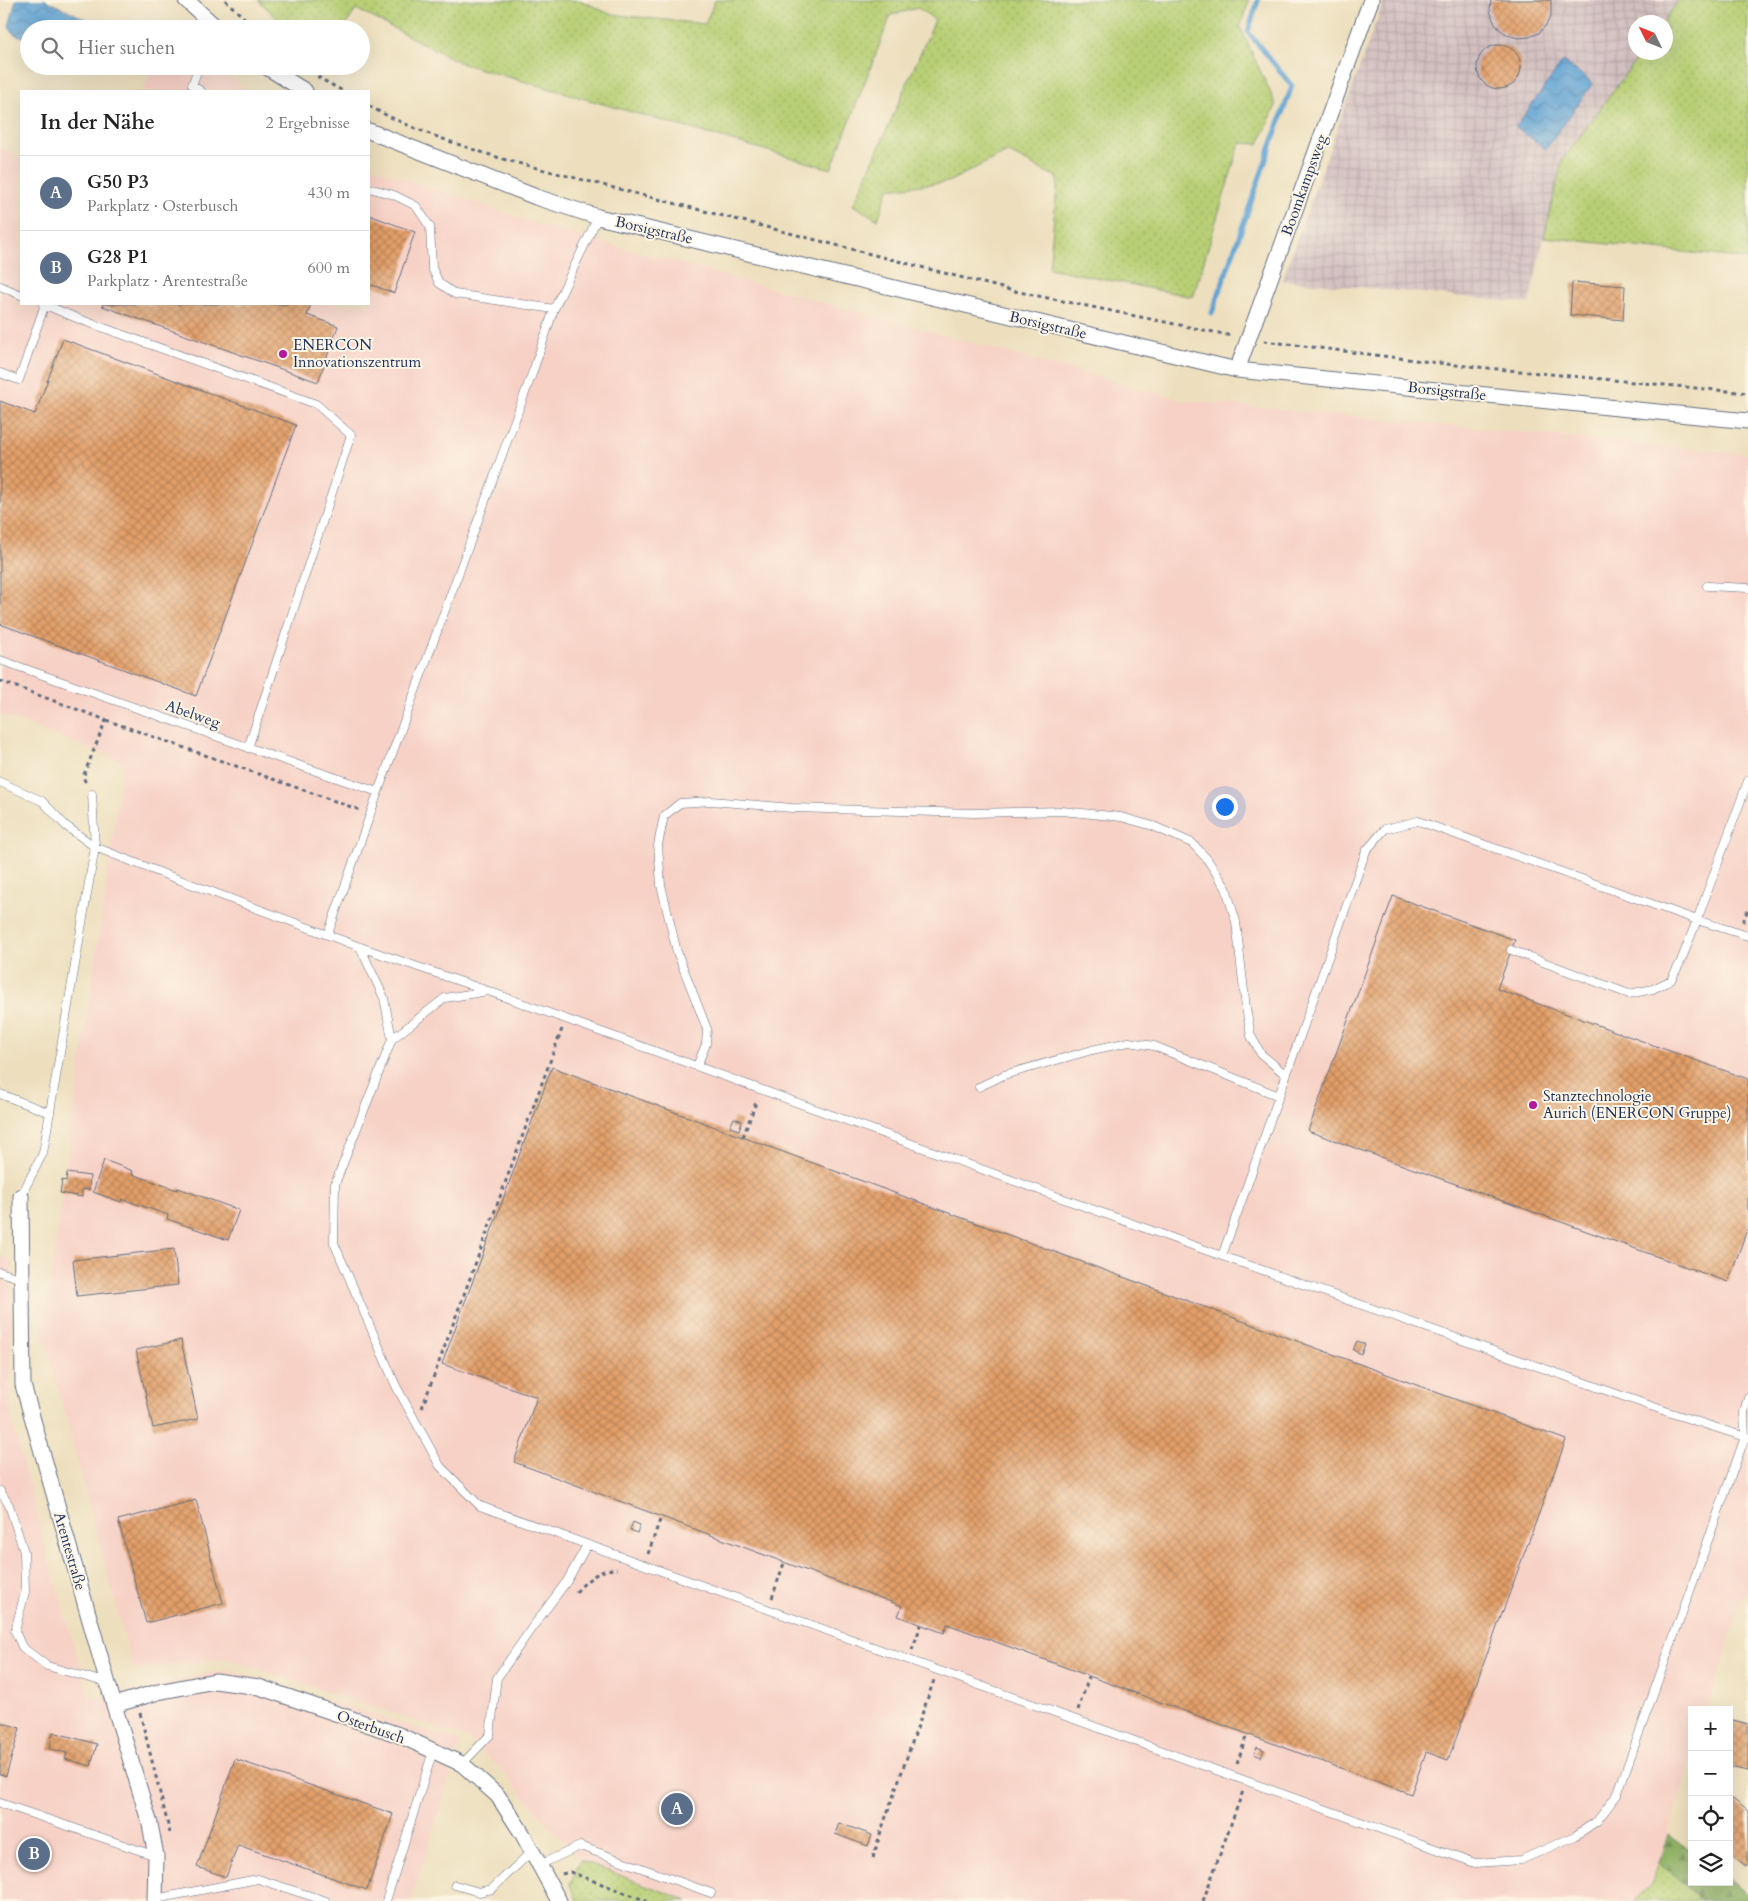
<!DOCTYPE html>
<html lang="de">
<head>
<meta charset="utf-8">
<style>
	:root { --surface:#fff; --page:#f2f2f2; --text:#222; --muted:#767676; --line:#e0e0e0; --accent:#7c3aed }
	body { margin:0; font-family:Cardo,serif; background:var(--page); color:var(--text) }
	.controls { position:absolute; right:15px; bottom:15px; display:grid; overflow:hidden; border-radius:0px; box-shadow:0 5px 20px #0002 }
	.controls button { width:45px; height:45px; display:grid; place-items:center; padding:0; border:0; border-bottom:1px solid var(--line); background:var(--surface); color:var(--text); font:25px sans-serif }
	.compass { position:absolute; left:1628px; top:15px; width:45px; height:45px; border-radius:50%; background:var(--surface); box-shadow:0 5px 20px #0002; rotate:313deg }
	.you { position:absolute; left:1224px; top:806px; width:18px; height:18px; margin:-12px; border:4px solid #fff; border-radius:50%; background:#1a73e8; box-shadow:0 0 0 8px #1a73e833 }
	.badge { display:grid; place-items:center; width:32px; height:32px; border-radius:50%; background:var(--accent); color:#fff; font-size:16px; font-weight:700 }
	.pin { position:absolute; translate:-50% -50%; border:2px solid #fff; box-shadow:0 1px 5px #0006 }
	.list { margin:0; padding:0; list-style:none }
	h2 { display:flex; justify-content:space-between; align-items:center; height:65px; margin:0; padding:0 20px; font-size:21px }
	h2 small { font-size:16px; font-weight:400; color:var(--muted) }
	.list li { display:grid; grid-template-columns:32px 1fr auto; gap:15px; align-items:center; box-sizing:border-box; height:75px; padding:0 20px; border-top:1px solid var(--line) }
	.list b { display:block; font-size:19px; white-space:nowrap }
	.list p { margin:0; font-size:16px; white-space:nowrap; color:var(--muted) }
	.list em { font-size:16px; font-style:normal; color:var(--muted) }
	.icon { flex:none; width:28px; height:28px; fill:none; stroke:currentColor; stroke-width:2; stroke-linecap:round; stroke-linejoin:round }
	.map { position:relative; flex:none; width:1748px; height:1901px; overflow:hidden }
	.search { position:absolute; background:var(--surface); box-shadow:0 5px 20px #0002; left:20px; top:20px; width:350px; height:55px; display:flex; align-items:center; gap:12px; box-sizing:border-box; padding:0 18px; border-radius:28px; color:var(--muted); font-size:19px }
	.panel { position:absolute; background:var(--surface); box-shadow:0 5px 20px #0002; left:20px; top:90px; width:350px; height:215px; border-radius:0px }
	.map>svg:first-child { display:block }
</style>
</head>
<body>
<div class="map">
<svg width="1748" height="1901" viewBox="0 0 1748 1901">
	<defs>
		<pattern id="industrial-grid" width="8" height="8" patternUnits="userSpaceOnUse" patternTransform="scale(1.25)"><rect width="8" height="8" fill="#d2bfbf"/><path d="M0 4h8M4 0v8" fill="none" stroke="#b4a4a7"/></pattern>
		<pattern id="green-dots" width="8" height="8" patternUnits="userSpaceOnUse" patternTransform="scale(1.25)"><rect width="8" height="8" fill="#b7cf74"/><path d="M2 2h.1M6 6h.1" fill="none" stroke="#9db267" stroke-width="1.8" stroke-linecap="round"/></pattern>
		<pattern id="forest-firs" width="22" height="20" patternUnits="userSpaceOnUse" patternTransform="scale(1.25)"><rect width="22" height="20" fill="#91b266"/><path d="M5 1l3.5 6h-7zM16 11l3.5 6h-7z" fill="#769157"/></pattern>
		<pattern id="water-waves" width="16" height="10" patternUnits="userSpaceOnUse" patternTransform="scale(1.25)"><rect width="16" height="10" fill="#5ea2d3"/><path d="M0 5q4-4 8 0t8 0" fill="none" stroke="#4d84ae"/></pattern>
		<pattern id="building-cross-hatch" width="8" height="8" patternUnits="userSpaceOnUse" patternTransform="scale(1.25)"><rect width="8" height="8" fill="#e39f68"/><path d="M0 0l8 8M0 8l8-8" fill="none" stroke="#b78259"/></pattern>
	</defs>
	<rect width="100%" height="100%" fill="#fcf5e5"/>
	<filter id="ink" filterUnits="userSpaceOnUse"><feTurbulence type="fractalNoise" baseFrequency=".02" numOctaves="2"/><feDisplacementMap in="SourceGraphic" scale="10" xChannelSelector="R" yChannelSelector="G"/><feConvolveMatrix kernelMatrix="1 2 1 2 8 2 1 2 1" color-interpolation-filters="sRGB"/></filter>
	<filter id="wash" filterUnits="userSpaceOnUse"><feTurbulence type="fractalNoise" baseFrequency=".0096" numOctaves="4" result="noise"/><feDisplacementMap in="SourceGraphic" scale="20" xChannelSelector="R" yChannelSelector="G"/><feGaussianBlur stdDeviation="1.12" result="paint"/><feColorMatrix in="noise" values="0 0 0 0 0 0 0 0 0 0 0 0 0 0 0 0 0 1.4 0 .05"/><feComposite in="paint" operator="in"/></filter>
	<g filter="url(#wash)">
		<rect width="100%" height="100%" fill="#eddfbd"/>
		<path fill="#f7d1c6" d="M 153,66 L 220,66 L 246,91 L 143,91 Z
			M 0,148 L 21,157 L 21,304 L 369,304 L 369,164 L 380,170 L 546,227 L 1182,400 L 1748,454 L 1748,1583 L 1707,1710 L 1692,1710 L 1692,1759 L 1651,1884 L 1633,1901 L 688,1901 L 580,1860 L 502,1771 L 467,1738 L 228,1659 L 133,1669 L 43,1333 L 123,762 L 0,714 Z
			M 0,1256 L 12,1260 L 10,1413 L 51,1567 L 90,1699 L 227,1670 L 461,1741 L 411,1901 L 0,1901 Z"/>
		<path fill="url(#industrial-grid)" d="M 1384,0 L 1679,0 L 1663,22 L 1636,22 L 1636,52 L 1641,53 L 1562,161 L 1529,303 L 1282,280 Z"/>
		<path fill="url(#green-dots)" stroke="#697f69" d="M 258,0 L 580,0 L 610,14 L 705,24 L 715,0 L 1249,0 L 1240,27 L 1276,105 L 1259,144 L 1240,143 L 1193,297 L 1049,268 L 1058,178 L 1007,152 L 948,182 L 888,189 L 878,220 L 853,205 L 865,179 L 935,20 L 918,8 L 891,15 L 831,169 L 463,64 L 356,9 L 344,29 L 288,29 Z
			M 1679,0 L 1748,0 L 1748,259 L 1544,237 L 1562,161 L 1641,53 L 1666,52 L 1666,22 L 1663,22 Z
			M 580,1860 L 688,1901 L 577,1901 L 570,1885 Z
			M 1659,1862 L 1703,1901 L 1633,1901 L 1651,1884 Z"/>
		<path fill="url(#forest-firs)" stroke="#567062" d="M 1668,1834 L 1692,1852 L 1692,1882 L 1729,1882 L 1729,1879 L 1748,1893 L 1748,1901 L 1703,1901 L 1659,1862 Z"/>
		<path fill="url(#water-waves)" stroke="#3c6898" d="M 16,0 L 45,0 L 100,26 L 102,29 L 29,29 L 29,39 L 14,34 L 9,26 Z
			M 1563,61 L 1593,83 L 1546,149 L 1516,127 Z"/>
		<g fill="none" stroke-linecap="round" stroke-linejoin="round">
			<path stroke="#5ea2d3" stroke-width="5" d="M 1212,313 L 1292,86 L 1248,32 L 1258,0"/>
		</g>
		<g id="blocks">
			<path fill="url(#building-cross-hatch)" d="M 1491,0 L 1551,0 L 1551,16 L 1546,25 L 1539,33 L 1529,37 L 1518,38 L 1508,35 L 1499,29 L 1493,20 L 1490,10 Z
				M1477 67a22 22 0 1 1 44 0a22 22 0 1 1-44 0Z
				M 369,215 L 415,232 L 394,293 L 369,284 Z
				M 1572,282 L 1625,286 L 1623,320 L 1570,315 Z
				M 103,304 L 311,304 L 307,315 L 338,326 L 318,382 L 102,306 Z
				M 63,339 L 296,425 L 196,696 L 0,624 L 0,401 L 35,414 Z
				M 1393,896 L 1515,940 L 1497,989 L 1748,1079 L 1748,1227 L 1728,1282 L 1308,1131 Z
				M 552,1067 L 1566,1440 L 1448,1760 L 1426,1752 L 1411,1794 L 947,1624 L 944,1633 L 898,1616 L 902,1606 L 514,1462 L 537,1397 L 442,1364 Z
				M 734,1118 L 742,1121 L 739,1130 L 730,1127 Z
				M 104,1160 L 133,1171 L 132,1174 L 177,1190 L 178,1188 L 239,1210 L 228,1240 L 167,1219 L 168,1215 L 122,1199 L 121,1202 L 93,1192 Z
				M 67,1173 L 90,1176 L 89,1190 L 82,1189 L 82,1197 L 60,1193 L 62,1180 L 66,1181 Z
				M 174,1249 L 178,1285 L 77,1296 L 73,1260 Z
				M 181,1340 L 198,1419 L 153,1428 L 136,1350 Z
				M 1357,1341 L 1365,1344 L 1361,1354 L 1353,1350 Z
				M 196,1500 L 223,1603 L 146,1623 L 118,1520 Z
				M 633,1522 L 640,1525 L 637,1533 L 630,1530 Z
				M 1729,1719 L 1748,1724 L 1748,1771 L 1729,1767 Z
				M 0,1722 L 20,1728 L 6,1776 L 0,1774 Z
				M 53,1732 L 97,1744 L 91,1766 L 65,1759 L 67,1753 L 49,1749 Z
				M 1257,1747 L 1264,1750 L 1261,1757 L 1254,1754 Z
				M 235,1759 L 393,1814 L 367,1890 L 238,1845 L 226,1877 L 197,1867 Z
				M 1729,1796 L 1748,1811 L 1748,1863 L 1746,1866 L 1729,1853 Z
				M 839,1823 L 872,1835 L 868,1846 L 835,1834 Z"/>
		</g>
	</g>
	<g filter="url(#ink)">
		<use href="#blocks" fill-opacity="0" stroke="#646d7f" stroke-width="1"/>
		<g fill="none" stroke-linecap="round" stroke-linejoin="round">
			<defs>
				<path id="lane" d="M 199,66 L 192,85 L 201,91
					M 369,188 L 394,195 L 416,206 L 430,227 L 432,268 L 439,283 L 455,294 L 554,309
					M 0,286 L 21,295
					M 43,304 L 79,319 L 316,404 L 351,435 L 248,748
					M 0,373 L 19,380 L 45,304
					M 1707,586 L 1748,588
					M 0,660 L 301,766 L 378,792
					M 0,782 L 42,801 L 66,826 L 95,847 L 164,874 L 360,947 L 488,991 L 1222,1256 L 1671,1413 L 1748,1438
					M 328,934 L 378,792 L 533,371 L 554,309 L 598,217
					M 360,947 L 384,998 L 392,1039
					M 1511,950 L 1629,994 L 1653,989 L 1671,980 L 1681,961 L 1697,920 L 1748,936
					M 488,991 L 445,998 L 392,1039 L 335,1184 L 334,1243 L 396,1386 L 440,1466 L 480,1506 L 1475,1863 L 1521,1860 L 1575,1836 L 1597,1821 L 1617,1795 L 1745,1437 L 1744,1412 L 1748,1397
					M 697,1066 L 706,1044 L 707,1029 L 677,952 L 661,885 L 658,845 L 664,816 L 680,803 L 711,801 L 792,808 L 974,813 L 1062,811 L 1121,817 L 1153,826 L 1192,843 L 1207,859 L 1226,888 L 1236,922 L 1246,1008 L 1251,1036 L 1261,1054 L 1286,1075
					M 979,1087 L 1004,1075 L 1092,1050 L 1129,1042 L 1154,1046 L 1279,1096
					M 0,1094 L 50,1113
					M 21,1196 L 43,1153 L 95,847 L 92,794
					M 1222,1256 L 1366,851 L 1385,829 L 1418,821 L 1697,920 L 1748,781
					M 0,1272 L 22,1279
					M 0,1491 L 9,1505 L 24,1552 L 25,1592 L 15,1631 L 22,1647 L 47,1666 L 108,1683
					M 462,1764 L 490,1735 L 497,1678 L 531,1629 L 567,1581 L 587,1545
					M 0,1803 L 156,1856
					M 539,1865 L 580,1846 L 711,1893
					M 455,1885 L 479,1892 L 492,1889 L 532,1851
					M 155,1899 L 258,1879 L 326,1901
					M 386,1901 L 433,1751"/>
				<path id="street" d="M 186,0 L 218,29
					M 265,66 L 305,91
					M 369,131 L 536,197 L 598,217 L 1237,370 L 1748,421
					M 1237,370 L 1371,0
					M 21,1196 L 23,1385 L 114,1705 L 150,1824 L 156,1856 L 155,1901
					M 114,1705 L 158,1692 L 215,1681 L 259,1687 L 399,1735 L 462,1764 L 498,1796 L 522,1833 L 559,1901"/>
			</defs>
			<use href="#lane" stroke="#646d7f" stroke-width="9"/>
			<use href="#street" stroke="#646d7f" stroke-width="17"/>
			<path stroke="#646d7f" stroke-width="3" stroke-dasharray="4 4" stroke-linecap="butt" d="M 225,0 L 256,29
				M 305,66 L 321,79 L 343,91
				M 369,106 C 412,130 459,145 506,160 L 1014,291 L 1233,336
				M 1264,341 L 1446,364 L 1748,393
				M 0,681 L 106,720 L 83,777 L 86,783
				M 106,720 L 360,810
				M 1743,922 L 1748,909
				M 743,1137 L 757,1100
				M 422,1408 L 562,1029
				M 648,1554 L 661,1517
				M 576,1592 C 588,1579 599,1569 617,1569
				M 772,1598 L 784,1563
				M 912,1650 L 921,1625
				M 1078,1710 L 1089,1677
				M 140,1713 L 170,1833
				M 1237,1764 L 1247,1734
				M 873,1858 L 881,1831 L 934,1680
				M 562,1874 L 570,1872 L 647,1901
				M 1203,1901 L 1243,1791"/>
			<use href="#lane" stroke="#fff" stroke-width="8"/>
			<use href="#street" stroke="#fff" stroke-width="15"/>
		</g>
	</g>
	<g fill="#b5179e" stroke="#fcf5e5" stroke-width="2">
		<circle cx="283" cy="354" r="5"/>
		<circle cx="1533" cy="1105" r="5"/>
	</g>
	<g text-anchor="middle" dominant-baseline="central" stroke-width="4" stroke-linejoin="round" paint-order="stroke">
		<g font-size="15" fill="#1b2f5e" stroke="#fcf5e5">
			<text transform="translate(1304 185) rotate(-70)">Boomkampsweg</text>
			<text transform="translate(654 230) rotate(13)">Borsigstraße</text>
			<text transform="translate(1048 325) rotate(13)">Borsigstraße</text>
			<text transform="translate(1447 391) rotate(6)">Borsigstraße</text>
			<text transform="translate(193 714) rotate(19)">Abelweg</text>
			<text transform="translate(70 1551) rotate(74)">Arentestraße</text>
			<text transform="translate(371 1727) rotate(20)">Osterbusch</text>
		</g>
		<g font-size="15" fill="#1b2f5e" stroke="#fcf5e5" text-anchor="start">
			<text x="293" y="345">ENERCON<tspan x="293" dy="17">Innovationszentrum</tspan></text>
			<text x="1543" y="1096">Stanztechnologie<tspan x="1543" dy="17">Aurich (ENERCON Gruppe)</tspan></text>
		</g>
	</g>
</svg>
<div class="controls">
<button>+</button>
<button>−</button>
<button><svg class="icon" aria-label="locate" viewBox="0 0 24 24"><circle cx="12" cy="12" r="6"/><path d="M12 2v4M12 18v4M2 12h4M18 12h4"/></svg></button>
<button><svg class="icon" aria-label="layers" viewBox="0 0 24 24"><path d="M12 4l9 5-9 5-9-5zM3 14l9 5 9-5"/></svg></button>
</div>
<svg class="compass" viewBox="-18 -18 36 36"><path d="M0-13l5 13h-10z" fill="#e53935"/><path d="M0 13l5-13h-10z" fill="#767676"/></svg>
<div class="you"></div>
<div class="pin badge" style="left:677px;top:1809px;background:#5c6f8a">A</div>
<div class="pin badge" style="left:34px;top:1854px;background:#5c6f8a">B</div>
<div class="search"><svg class="icon" aria-label="search" viewBox="0 0 24 24"><circle cx="10" cy="10" r="6"/><path d="M15 15l6 6"/></svg>Hier suchen</div>
<section class="panel">
<h2>In der Nähe<small>2 Ergebnisse</small></h2>
<ul class="list">
<li><span class="badge" style="background:#5c6f8a">A</span><div><b>G50 P3</b><p>Parkplatz · Osterbusch</p></div><em>430 m</em></li>
<li><span class="badge" style="background:#5c6f8a">B</span><div><b>G28 P1</b><p>Parkplatz · Arentestraße</p></div><em>600 m</em></li>
</ul>
</section>
</div>
</body>
</html>
